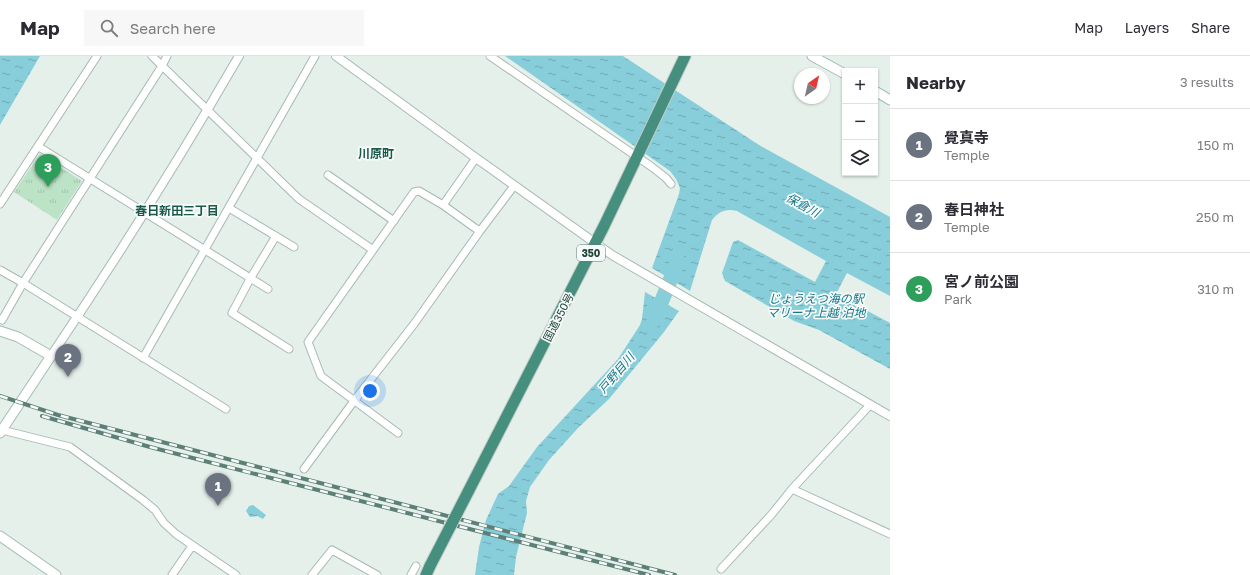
<!DOCTYPE html>
<html lang="en">
<head>
<meta charset="utf-8">
<style>
	:root { --surface:#fff; --page:#f7f7f7; --text:#2b2b33; --muted:#7c7c81; --line:#e1e1e2; --accent:#d93025 }
	body { margin:0; font-family:"Golos Text","Noto Sans JP",sans-serif; background:var(--page); color:var(--text) }
	.controls { position:absolute; right:12px; top:12px; display:grid; overflow:hidden; border-radius:0px; box-shadow:0 1px 3px #0004 }
	.controls button { width:36px; height:36px; display:grid; place-items:center; padding:0; border:0; border-bottom:1px solid var(--line); background:var(--surface); color:var(--text); font:20px sans-serif }
	.compass { position:absolute; left:794px; top:12px; width:36px; height:36px; border-radius:50%; background:var(--surface); box-shadow:0 1px 3px #0004; rotate:34deg }
	.you { position:absolute; left:370px; top:335px; width:14px; height:14px; margin:-10px; border:3px solid #fff; border-radius:50%; background:#1a73e8; box-shadow:0 0 0 6px #1a73e833 }
	.badge { display:grid; place-items:center; width:26px; height:26px; border-radius:50%; background:var(--accent); color:#fff; font-size:13px; font-weight:700 }
	.pin { position:absolute; translate:-50% -33px; filter:drop-shadow(0 1px 2px #0008) }
	.pin::after { content:''; position:absolute; top:21px; width:14px; height:12px; background:inherit; clip-path:polygon(0 0,100% 0,50% 100%) }
	.list { margin:0; padding:0; list-style:none }
	h2 { display:flex; justify-content:space-between; align-items:center; height:52px; margin:0; padding:0 16px; font-size:17px }
	h2 small { font-size:13px; font-weight:400; color:var(--muted) }
	.list li { display:grid; grid-template-columns:26px 1fr auto; gap:12px; align-items:center; box-sizing:border-box; height:72px; padding:0 16px; border-top:1px solid var(--line) }
	.list b { display:block; font-size:15px; white-space:nowrap }
	.list p { margin:0; font-size:13px; white-space:nowrap; color:var(--muted) }
	.list em { font-size:13px; font-style:normal; color:var(--muted) }
	.icon { flex:none; width:22px; height:22px; fill:none; stroke:currentColor; stroke-width:2; stroke-linecap:round; stroke-linejoin:round }
	.map { position:relative; flex:none; width:890px; height:519px; overflow:hidden }
	header { display:flex; align-items:center; gap:24px; box-sizing:border-box; height:56px; padding:0 20px; background:var(--surface); border-bottom:1px solid var(--line) }
	header strong { font-size:19px }
	nav { display:flex; gap:22px; margin-inline-start:auto; font-size:14px }
	.search { width:280px; height:36px; background:var(--page); display:flex; align-items:center; gap:10px; box-sizing:border-box; padding:0 14px; border-radius:0px; color:var(--muted); font-size:15px }
	main { display:flex }
	aside { flex:1; background:var(--surface) }
	.map>svg:first-child { display:block }
</style>
</head>
<body>
<header>
<strong>Map</strong>
<div class="search"><svg class="icon" aria-label="search" viewBox="0 0 24 24"><circle cx="10" cy="10" r="6"/><path d="M15 15l6 6"/></svg>Search here</div>
<nav><a>Map</a><a>Layers</a><a>Share</a></nav>
</header>
<main>
<div class="map">
<svg width="890" height="519" viewBox="0 0 890 519">
	<defs>
		<pattern id="grass-tufts" width="24" height="20" patternUnits="userSpaceOnUse"><rect width="24" height="20" fill="#bce3c6"/><path d="M3 7l-1-3M5 7V3M7 7l1-3M15 17l-1-3M17 17v-4M19 17l1-3" fill="none" stroke="#a1c4ab"/></pattern>
		<pattern id="water-ripples" width="26" height="14" patternUnits="userSpaceOnUse"><rect width="26" height="14" fill="#87ceda"/><path d="M2 4q2-2 4 0t4 0M15 11q2-2 4 0t4 0" fill="none" stroke="#6ea9b2"/></pattern>
	</defs>
	<rect width="100%" height="100%" fill="#e5f0eb"/>
	<path fill="url(#grass-tufts)" d="M 40,98 L 82,125 L 57,164 L 14,136 Z"/>
	<path fill="url(#water-ripples)" d="M 0,0 L 40,0 L 0,69 Z
		M 505,0 L 623,0 L 759,89 L 890,161 L 890,240 L 847,217 L 836,238 L 890,267 L 890,313 L 819,274 L 794,265 L 725,225 L 722,217 L 733,186 L 738,184 L 815,226 L 826,205 L 737,155 C 726,152 719,155 712,164 L 690,235 L 652,212 L 679,138 L 680,132 L 676,123 L 670,115 Z
		M 645,236 L 679,255 L 664,276 L 609,343 L 578,372 L 549,404 L 530,431 L 526,445 L 527,457 L 516,501 L 514,519 L 475,519 L 479,491 L 486,464 L 498,438 L 509,430 L 537,391 L 618,303 L 640,269 L 642,263 Z
		M 253,449 L 266,459 L 263,463 L 257,460 L 250,461 L 246,455 L 249,450 Z"/>
	<g fill="none" stroke-linecap="round" stroke-linejoin="round">
		<path stroke="#87ceda" stroke-width="15" d="M 654,264 L 678,205"/>
		<defs>
			<path id="minor" d="M 152,0 L 299,143 L 373,194
				M 490,0 L 652,111 L 666,122 L 671,128
				M 39,91 L 268,233
				M 476,102 L 443,149 L 475,172 L 480,175 L 514,130
				M 328,119 L 394,165
				M 0,148 L 97,0
				M 229,152 L 294,191
				M 276,180 L 250,223 L 232,257 L 289,293
				M 0,214 L 23,227 L 226,353
				M 0,263 L 2,264 L 23,227 L 162,10 L 167,0
				M 143,302 L 315,0
				M 2,374 L 70,391 L 143,444 L 155,454 L 164,467 L 176,478 L 236,519
				M 398,377 L 321,320 L 308,286 L 414,136 L 419,135 L 443,149
				M 304,413 L 354,345 L 414,268 L 480,175
				M 792,433 L 890,478
				M 721,513 L 772,458 L 792,433 L 870,349
				M 172,519 L 192,490
				M 312,519 L 332,494 L 377,519
				M 411,519 L 416,510"/>
			<path id="tertiary" d="M 336,0 L 476,102 L 612,199 L 890,360
				M 51,300 C 117,202 180,102 239,0"/>
			<path id="secondary" d="M 812,0 L 845,18
				M 875,35 L 890,44
				M 0,275 L 18,281 L 51,300 L 0,377
				M 0,480 L 56,519"/>
			<path id="trunk" d="M 468,436 L 604,170 L 685,0
				M 426,519 L 430,510"/>
		</defs>
		<use href="#minor" stroke="#a6b9b3" stroke-width="9"/>
		<use href="#tertiary" stroke="#a6b9b3" stroke-width="10"/>
		<use href="#secondary" stroke="#a2bdb3" stroke-width="11"/>
		<use href="#trunk" stroke="#c1cbc8" stroke-width="13"/>
		<use href="#minor" stroke="#fff" stroke-width="7"/>
		<use href="#tertiary" stroke="#fff" stroke-width="8"/>
		<use href="#secondary" stroke="#fff" stroke-width="9"/>
		<use href="#trunk" stroke="#468f7e" stroke-width="11"/>
		<defs>
			<path id="rail" d="M 0,340 L 58,359 L 675,519
				M 42,360 L 150,391 L 649,519"/>
		</defs>
		<use href="#rail" stroke="#5c7f76" stroke-width="4"/>
		<use href="#rail" stroke="#f6fbf9" stroke-width="2.5" stroke-dasharray="8" stroke-linecap="butt"/>
		<defs>
			<path id="trunk-bridge" d="M 430,510 L 468,436"/>
		</defs>
		<use href="#trunk-bridge" stroke="#c1cbc8" stroke-width="13" stroke-linecap="butt"/>
		<use href="#trunk-bridge" stroke="#468f7e" stroke-width="11"/>
	</g>
	<g text-anchor="middle" dominant-baseline="central" stroke-width="3.5" stroke-linejoin="round" paint-order="stroke">
		<rect fill="#f6fbf9" stroke="#617b74" stroke-width="1" x="577" y="189" width="28" height="16" rx="3"/>
		<g font-size="10" font-weight="bold" fill="#21443b">
			<text x="591" y="197">350</text>
		</g>
		<g font-size="11" fill="#21443b" stroke="#f6fbf9">
			<text transform="translate(558 261) rotate(-63)">国道350号</text>
		</g>
		<g font-size="12" font-weight="bold" fill="#1a5a4a" stroke="#f6fbf9">
			<text x="376" y="97">川原町</text>
			<text x="177" y="154">春日新田三丁目</text>
		</g>
		<g font-size="12" font-style="italic" fill="#137689" stroke="#f6fbf9">
			<text transform="translate(803 149) rotate(29)">保倉川</text>
			<text x="816" y="242">じょうえつ海の駅<tspan x="816" dy="14">マリーナ上越 泊地</tspan></text>
			<text transform="translate(616 317) rotate(-50)">戸野目川</text>
		</g>
	</g>
</svg>
<div class="controls">
<button>+</button>
<button>−</button>
<button><svg class="icon" aria-label="layers" viewBox="0 0 24 24"><path d="M12 4l9 5-9 5-9-5zM3 14l9 5 9-5"/></svg></button>
</div>
<svg class="compass" viewBox="-18 -18 36 36"><path d="M0-13l5 13h-10z" fill="#e53935"/><path d="M0 13l5-13h-10z" fill="#7c7c81"/></svg>
<div class="you"></div>
<div class="pin badge" style="left:218px;top:450px;background:#6b7280">1</div>
<div class="pin badge" style="left:68px;top:321px;background:#6b7280">2</div>
<div class="pin badge" style="left:48px;top:131px;background:#2e9e5b">3</div>
</div>
<aside>
<h2>Nearby<small>3 results</small></h2>
<ul class="list">
<li><span class="badge" style="background:#6b7280">1</span><div><b>覺真寺</b><p>Temple</p></div><em>150 m</em></li>
<li><span class="badge" style="background:#6b7280">2</span><div><b>春日神社</b><p>Temple</p></div><em>250 m</em></li>
<li><span class="badge" style="background:#2e9e5b">3</span><div><b>宮ノ前公園</b><p>Park</p></div><em>310 m</em></li>
</ul>
</aside>
</main>
</body>
</html>
